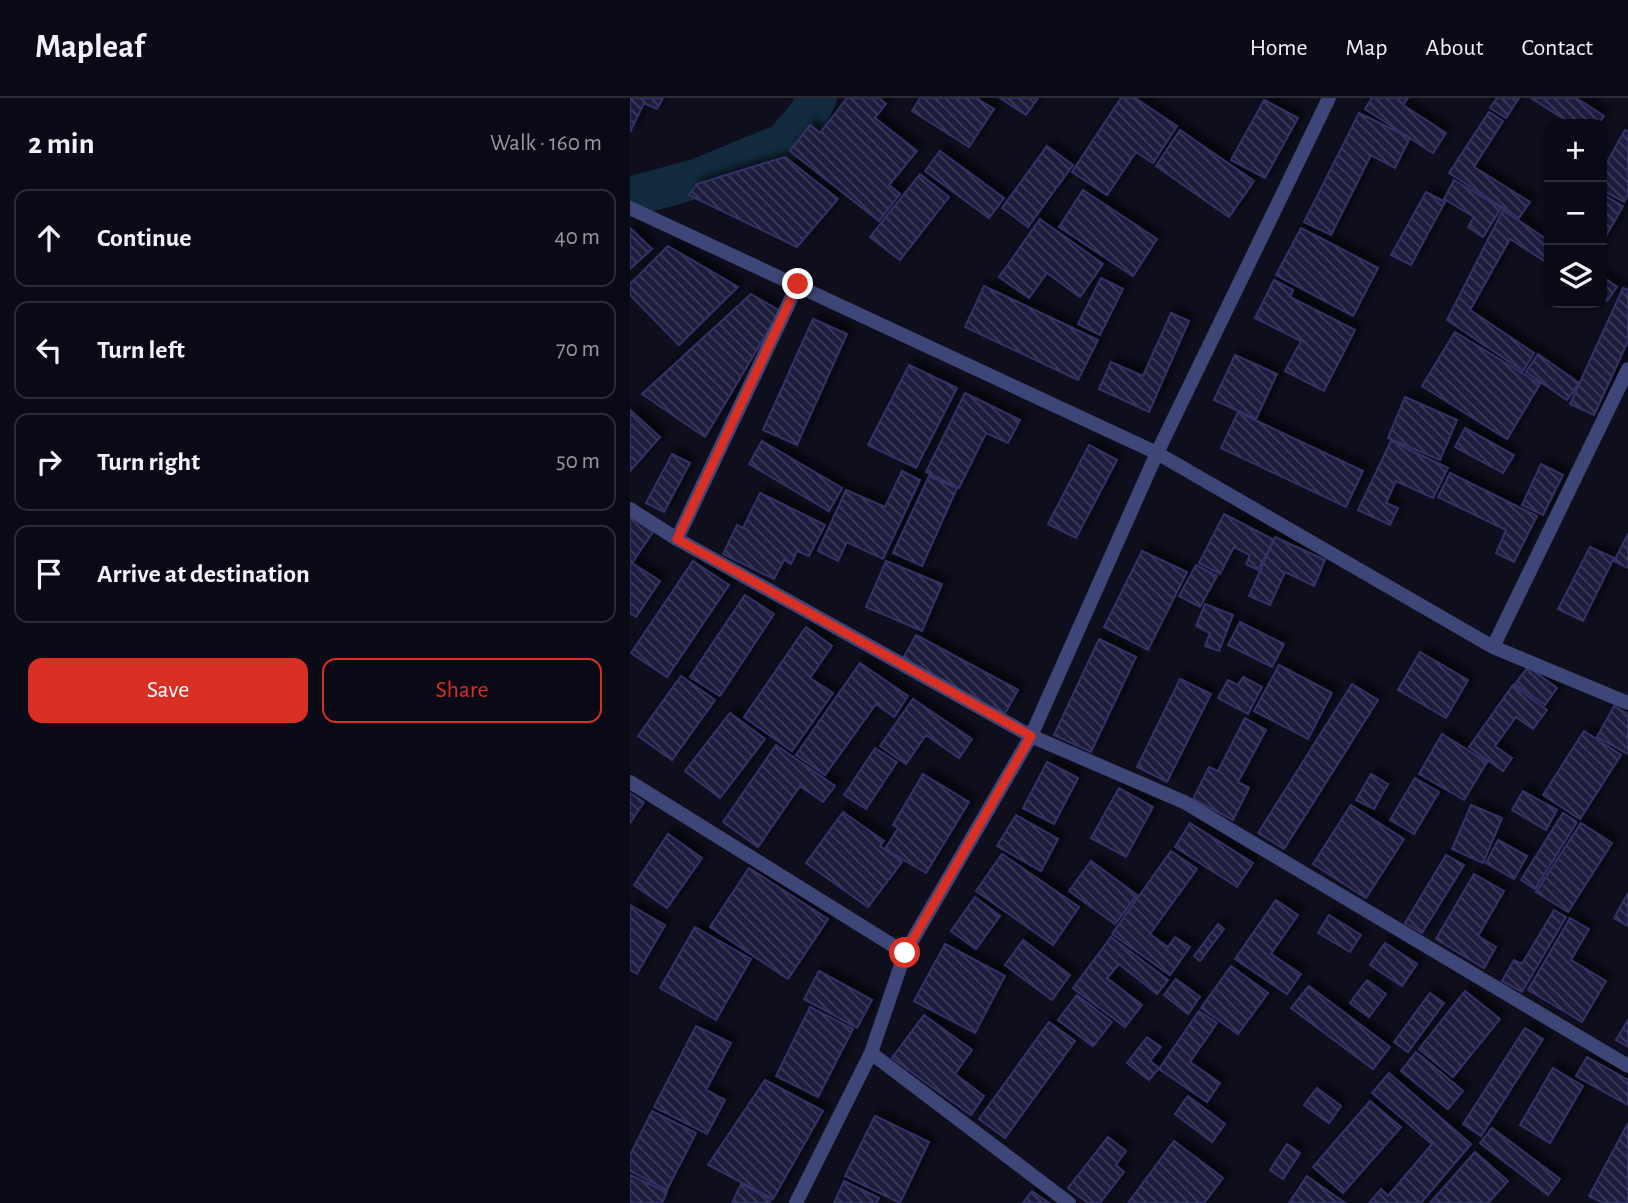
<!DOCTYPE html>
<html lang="en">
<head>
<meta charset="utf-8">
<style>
	:root { --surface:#0a0a16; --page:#181823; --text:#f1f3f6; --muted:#999aa1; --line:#2a2b35; --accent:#d93025 }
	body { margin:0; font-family:"Alegreya Sans",sans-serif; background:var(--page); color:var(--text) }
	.controls { position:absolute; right:21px; top:21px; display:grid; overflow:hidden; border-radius:14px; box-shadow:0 2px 5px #0004 }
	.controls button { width:63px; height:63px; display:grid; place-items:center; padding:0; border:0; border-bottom:2px solid var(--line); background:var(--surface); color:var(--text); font:35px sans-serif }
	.stop { position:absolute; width:21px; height:21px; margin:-16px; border:5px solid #d93025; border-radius:50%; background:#fff }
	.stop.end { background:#d93025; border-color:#fff; box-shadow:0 2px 7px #0008 }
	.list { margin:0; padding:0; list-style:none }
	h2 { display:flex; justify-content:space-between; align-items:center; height:91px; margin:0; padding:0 28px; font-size:30px }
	h2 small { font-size:23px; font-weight:400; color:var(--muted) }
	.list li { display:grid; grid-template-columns:46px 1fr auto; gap:21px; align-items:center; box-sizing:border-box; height:98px; margin:0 14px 14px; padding:0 14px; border:2px solid var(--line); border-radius:14px }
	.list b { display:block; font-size:26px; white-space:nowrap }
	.list em { font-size:23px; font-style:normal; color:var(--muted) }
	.actions { display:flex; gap:14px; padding:21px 28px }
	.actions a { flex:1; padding:16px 0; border:2px solid var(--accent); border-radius:14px; text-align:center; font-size:24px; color:var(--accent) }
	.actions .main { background:var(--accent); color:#fff }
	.icon { flex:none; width:38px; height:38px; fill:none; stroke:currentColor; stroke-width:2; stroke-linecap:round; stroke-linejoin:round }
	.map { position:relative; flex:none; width:998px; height:1105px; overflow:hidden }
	header { display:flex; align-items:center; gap:42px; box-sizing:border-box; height:98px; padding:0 35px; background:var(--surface); border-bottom:2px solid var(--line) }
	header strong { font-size:33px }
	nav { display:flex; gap:38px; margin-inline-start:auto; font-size:24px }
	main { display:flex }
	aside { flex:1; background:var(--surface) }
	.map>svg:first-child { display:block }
</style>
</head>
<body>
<header>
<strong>Mapleaf</strong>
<nav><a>Home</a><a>Map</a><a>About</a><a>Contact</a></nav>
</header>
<main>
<aside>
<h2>2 min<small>Walk · 160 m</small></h2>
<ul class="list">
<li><svg class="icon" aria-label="ahead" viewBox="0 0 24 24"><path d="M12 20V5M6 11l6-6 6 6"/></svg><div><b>Continue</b></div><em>40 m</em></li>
<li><svg class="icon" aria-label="left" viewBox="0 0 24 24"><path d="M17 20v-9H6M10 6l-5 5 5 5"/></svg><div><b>Turn left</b></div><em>70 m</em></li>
<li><svg class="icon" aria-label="right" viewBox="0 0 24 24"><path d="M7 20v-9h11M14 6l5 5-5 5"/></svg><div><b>Turn right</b></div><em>50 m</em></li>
<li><svg class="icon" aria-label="arrive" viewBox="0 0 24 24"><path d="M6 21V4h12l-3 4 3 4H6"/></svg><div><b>Arrive at destination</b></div></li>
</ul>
<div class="actions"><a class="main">Save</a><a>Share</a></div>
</aside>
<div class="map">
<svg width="998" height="1105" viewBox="0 0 998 1105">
	<defs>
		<pattern id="building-back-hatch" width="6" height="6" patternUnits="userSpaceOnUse" patternTransform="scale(1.75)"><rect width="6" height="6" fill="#1e1c3c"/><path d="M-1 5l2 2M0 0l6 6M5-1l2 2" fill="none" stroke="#3e3c59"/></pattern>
		<filter id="shadow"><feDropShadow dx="6" dy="-6" stdDeviation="3.5" flood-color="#0009"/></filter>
	</defs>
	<rect width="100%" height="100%" fill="#0e0e1d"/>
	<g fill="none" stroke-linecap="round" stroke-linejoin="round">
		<path stroke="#122a3e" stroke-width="40" d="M 0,99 L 69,80 L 154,45 L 178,17 L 187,0"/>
	</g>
	<path fill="url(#building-back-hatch)" stroke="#333166" stroke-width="2" filter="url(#shadow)" d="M 0,0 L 33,0 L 27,11 L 14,5 L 0,34 Z
		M 217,0 L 249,0 L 256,6 L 245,20 L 287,53 L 259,87 L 270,96 L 249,123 L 160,53 L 180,27 L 190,35 Z
		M 290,0 L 346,0 L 364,11 L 339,49 L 282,13 Z
		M 370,0 L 408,0 L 396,17 Z
		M 491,0 L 505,0 L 547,28 L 523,65 L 506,54 L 477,97 L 442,74 Z
		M 742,0 L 778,0 L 773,7 L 816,35 L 803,55 L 735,11 Z
		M 867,0 L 889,0 L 876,20 L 860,10 Z
		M 901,0 L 946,0 L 974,18 L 968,26 L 942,26 Z
		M 634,2 L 668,20 L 635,80 L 601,62 Z
		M 859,14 L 873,23 L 844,69 L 900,104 L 889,120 L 819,75 Z
		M 729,15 L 780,40 L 765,70 L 741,57 L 701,137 L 674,124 Z
		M 550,32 L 624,83 L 599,119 L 526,68 Z
		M 995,32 L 998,33 L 998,96 L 994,104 L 972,92 L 972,73 Z
		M 417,48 L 443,67 L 398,129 L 372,110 Z
		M 310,53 L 374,100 L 359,120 L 295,73 Z
		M 155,59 L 208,101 L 167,149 L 59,97 L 67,86 Z
		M 290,76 L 319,99 L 270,162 L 240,139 Z
		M 824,82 L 871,110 L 853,139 L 838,129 L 844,119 L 814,101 Z
		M 453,92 L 527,141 L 503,178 L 429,129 Z
		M 796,94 L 815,104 L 781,167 L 761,157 Z
		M 972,96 L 993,108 L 972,145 Z
		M 873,112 L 919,143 L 919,166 L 880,141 L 840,212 L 904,255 L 893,273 L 817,222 Z
		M 410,121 L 473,166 L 450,199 L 417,175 L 399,200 L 369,179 Z
		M 0,130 L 22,151 L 0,171 Z
		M 671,130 L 748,170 L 723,218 L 646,177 Z
		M 38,148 L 108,189 L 49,247 L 0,197 L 0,186 Z
		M 972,178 L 987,189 L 977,203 L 972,200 Z
		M 471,180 L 493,191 L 470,237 L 448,226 Z
		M 644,182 L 663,192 L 660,199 L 725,232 L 694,293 L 655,273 L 671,243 L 625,220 Z
		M 354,188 L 468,242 L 448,282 L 335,229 Z
		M 993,190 L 998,192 L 998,243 L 964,317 L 940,306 Z
		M 121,196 L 150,213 L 75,339 L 12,296 Z
		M 541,215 L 559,223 L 519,314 L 469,291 L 481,264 L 513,278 Z
		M 183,221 L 217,236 L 167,347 L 133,332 Z
		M 825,234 L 910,286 L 877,341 L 792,288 Z
		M 908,256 L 949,285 L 937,302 L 896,274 Z
		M 605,257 L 647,276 L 626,321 L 584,302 Z
		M 279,267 L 327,290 L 286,370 L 238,347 Z
		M 335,295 L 390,322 L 378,345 L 356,335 L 329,390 L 296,374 Z
		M 775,299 L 827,322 L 810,362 L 758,340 Z
		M 0,312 L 30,339 L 0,373 Z
		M 608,314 L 733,373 L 716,409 L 591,350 Z
		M 835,330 L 884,357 L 873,375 L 825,349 Z
		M 132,343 L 212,390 L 199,413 L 119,366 Z
		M 761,343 L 818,370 L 803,400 L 766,383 L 756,405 L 768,410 L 760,427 L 728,412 Z
		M 459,347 L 487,362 L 446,440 L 418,426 Z
		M 42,356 L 60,365 L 34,414 L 16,405 Z
		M 911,366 L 933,377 L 913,417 L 892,407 Z
		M 272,373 L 290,382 L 253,461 L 217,444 L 208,463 L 188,453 L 216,392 L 255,409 Z
		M 820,375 L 907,418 L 884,464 L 866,455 L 876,432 L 808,399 Z
		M 299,378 L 327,390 L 292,468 L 263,455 Z
		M 130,395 L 195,427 L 179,458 L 167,453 L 161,466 L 154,462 L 144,481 L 93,456 L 107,427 L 113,430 Z
		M 594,416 L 644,442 L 628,472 L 616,466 L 620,457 L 604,449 L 590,476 L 569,465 Z
		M 0,418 L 23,434 L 2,465 L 30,483 L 6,519 L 0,515 Z
		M 998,436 L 998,470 L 984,463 Z
		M 645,439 L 695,462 L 684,488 L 655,474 L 640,507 L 619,498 Z
		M 960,449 L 984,460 L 953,523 L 928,511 Z
		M 512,453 L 557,474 L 518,552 L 474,529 Z
		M 63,463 L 99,487 L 37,579 L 1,555 Z
		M 256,463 L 312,486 L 292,533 L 236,509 Z
		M 566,467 L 587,478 L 570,509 L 549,498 Z
		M 115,497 L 144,516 L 90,598 L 60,579 Z
		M 575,506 L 603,517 L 589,553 L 575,548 L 580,535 L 566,528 Z
		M 610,524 L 654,546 L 642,569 L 598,547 Z
		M 176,529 L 202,548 L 180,580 L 203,595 L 162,653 L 114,619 Z
		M 286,537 L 388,592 L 374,617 L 272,562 Z
		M 469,541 L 506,559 L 461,654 L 424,637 Z
		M 790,554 L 838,582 L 816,620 L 768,592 Z
		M 230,565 L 278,598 L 264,619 L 246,606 L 195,677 L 166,657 Z
		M 649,567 L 702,595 L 678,641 L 624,613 Z
		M 898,569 L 927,590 L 915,607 L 885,586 Z
		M 51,578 L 85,602 L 42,662 L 8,638 Z
		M 613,579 L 632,589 L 618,616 L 588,600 L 598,582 L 608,587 Z
		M 550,581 L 581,596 L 537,684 L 507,669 Z
		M 722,586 L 748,602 L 654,751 L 628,735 Z
		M 883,587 L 917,612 L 903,631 L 886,619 L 865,648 L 882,660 L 873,673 L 839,649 Z
		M 283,601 L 342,641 L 329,660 L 296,637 L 276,666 L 250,648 Z
		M 984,608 L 998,616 L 998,656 L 967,639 Z
		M 100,615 L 135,641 L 90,700 L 55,673 Z
		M 615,620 L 636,632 L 608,684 L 619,690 L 603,722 L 563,701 L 579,669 L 588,673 Z
		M 954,633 L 991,657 L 950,721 L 913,697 Z
		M 812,636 L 857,664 L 834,702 L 789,676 Z
		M 146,647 L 205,688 L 193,704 L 170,688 L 128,749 L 93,724 Z
		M 245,650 L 267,664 L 236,711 L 214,697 Z
		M 417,664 L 448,680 L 424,726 L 393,710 Z
		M 293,676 L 339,704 L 296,775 L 255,751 L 268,730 L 263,727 Z
		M 741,676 L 758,686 L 744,711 L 726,702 Z
		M 785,680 L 809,694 L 784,736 L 760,722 Z
		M 489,690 L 523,709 L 496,759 L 461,740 Z
		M 893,693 L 927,712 L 916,732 L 882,712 Z
		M 0,695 L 14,704 L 0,725 Z
		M 721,707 L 774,741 L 736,800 L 683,766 Z
		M 841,707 L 872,720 L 853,765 L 822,751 Z
		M 213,714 L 254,743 L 250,748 L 272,764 L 238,809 L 176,765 Z
		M 933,715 L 947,724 L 905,791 L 891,782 Z
		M 386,717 L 428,741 L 411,773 L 367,748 Z
		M 560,725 L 623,765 L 607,789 L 545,749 Z
		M 951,725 L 982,745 L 938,814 L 906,794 Z
		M 38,736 L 72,760 L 37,810 L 4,787 Z
		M 868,742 L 897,758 L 884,781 L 856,765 Z
		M 541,753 L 567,771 L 520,836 L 538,849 L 545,839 L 560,849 L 540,877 L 482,836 Z
		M 372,756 L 449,809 L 423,847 L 346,793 Z
		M 816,757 L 834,767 L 792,835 L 775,825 Z
		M 461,763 L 507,797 L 485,826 L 439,793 Z
		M 119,770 L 198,821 L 158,881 L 80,829 Z
		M 844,776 L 874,793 L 848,838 L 866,849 L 854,870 L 806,841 Z
		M 998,795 L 998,828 L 984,820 Z
		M 345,799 L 370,818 L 346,851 L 321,833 Z
		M 646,802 L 668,817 L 641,856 L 671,876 L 657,896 L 605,861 Z
		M 0,807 L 35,827 L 7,876 L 0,872 Z
		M 924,812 L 936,819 L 892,894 L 872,883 L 884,862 L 892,866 Z
		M 699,817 L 731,837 L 720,854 L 688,835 Z
		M 940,820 L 959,831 L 941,862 L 976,883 L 952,924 L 898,892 Z
		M 588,826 L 594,831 L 570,863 L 564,858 Z
		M 65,829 L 121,861 L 86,922 L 30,890 Z
		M 481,839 L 538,882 L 527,896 L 489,866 L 477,880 L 512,907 L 495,929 L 443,890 Z
		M 393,842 L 440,877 L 422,902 L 375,867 Z
		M 755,845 L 787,866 L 772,888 L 740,867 Z
		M 315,846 L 375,878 L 345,935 L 284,903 Z
		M 601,868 L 638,895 L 608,936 L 571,910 Z
		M 189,873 L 242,902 L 227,930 L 174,901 Z
		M 546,881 L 570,899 L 558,916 L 534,897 Z
		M 737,882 L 756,896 L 739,919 L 720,905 Z
		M 679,888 L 760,949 L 743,971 L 661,910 Z
		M 835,893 L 870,921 L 823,979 L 789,951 Z
		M 800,895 L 814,905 L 778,954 L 764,944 Z
		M 447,897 L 482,924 L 463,948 L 428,922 Z
		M 180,909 L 223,931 L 188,999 L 146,978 Z
		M 569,913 L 587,925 L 560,964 L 590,985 L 577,1004 L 529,971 Z
		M 294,917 L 342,952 L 325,976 L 354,998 L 341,1017 L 262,960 Z
		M 998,922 L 998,949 L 986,942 Z
		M 419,924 L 445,943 L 375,1040 L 349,1021 Z
		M 66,928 L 101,945 L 76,992 L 95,1002 L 77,1036 L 24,1009 Z
		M 895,930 L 913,941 L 851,1038 L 833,1026 Z
		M 517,939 L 531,949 L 520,963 L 529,970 L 519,982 L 497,965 Z
		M 786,954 L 833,993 L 818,1011 L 771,973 Z
		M 957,959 L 998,982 L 998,1007 L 946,978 Z
		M 923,970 L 953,988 L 920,1045 L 890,1027 Z
		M 759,975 L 841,1046 L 791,1105 L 739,1105 L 751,1091 L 758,1098 L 802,1046 L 742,995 Z
		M 135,982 L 193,1013 L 143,1101 L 78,1067 Z
		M 687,990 L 711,1008 L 699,1025 L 674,1007 Z
		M 558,998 L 595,1026 L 582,1044 L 545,1016 Z
		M 740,1003 L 771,1029 L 713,1095 L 683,1069 Z
		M 22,1013 L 66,1035 L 37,1092 L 0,1073 L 0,1057 Z
		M 245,1018 L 299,1044 L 270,1105 L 215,1078 Z
		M 998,1025 L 998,1105 L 973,1105 L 959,1098 Z
		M 862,1030 L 930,1081 L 918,1097 L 850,1045 Z
		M 478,1039 L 496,1053 L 486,1067 L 494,1074 L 470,1105 L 458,1105 L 438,1090 Z
		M 544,1043 L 593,1080 L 574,1105 L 498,1105 Z
		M 657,1046 L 670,1055 L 653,1081 L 640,1072 Z
		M 845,1054 L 878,1083 L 858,1105 L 800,1105 Z
		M 0,1077 L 37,1094 L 32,1105 L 0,1105 Z
		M 677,1078 L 715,1105 L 659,1105 Z
		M 214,1083 L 249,1100 L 246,1105 L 204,1105 Z
		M 111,1086 L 141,1101 L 139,1105 L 102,1105 Z
		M 402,1093 L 419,1105 L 393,1105 Z"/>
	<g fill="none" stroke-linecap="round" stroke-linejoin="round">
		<path stroke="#3e4577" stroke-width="14" d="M 0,110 L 527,355 L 863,549 L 998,605
			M 0,411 L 47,441 L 401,638 L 554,704 L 998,968
			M 47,441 L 168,186
			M 863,549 L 998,271
			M 0,684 L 275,855
			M 241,955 L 439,1105
			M 166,1105 L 241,955 L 275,855 L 401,638 L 527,355 L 699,0"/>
	</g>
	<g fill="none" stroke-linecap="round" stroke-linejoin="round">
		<path stroke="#d93025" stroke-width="9" d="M 168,186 L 47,441 L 401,638 L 275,855"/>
	</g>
</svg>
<div class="controls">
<button>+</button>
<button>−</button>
<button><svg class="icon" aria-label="layers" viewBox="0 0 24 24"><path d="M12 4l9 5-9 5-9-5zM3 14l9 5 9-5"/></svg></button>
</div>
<div class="stop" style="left:275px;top:855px"></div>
<div class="stop end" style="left:168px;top:186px"></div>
</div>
</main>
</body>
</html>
